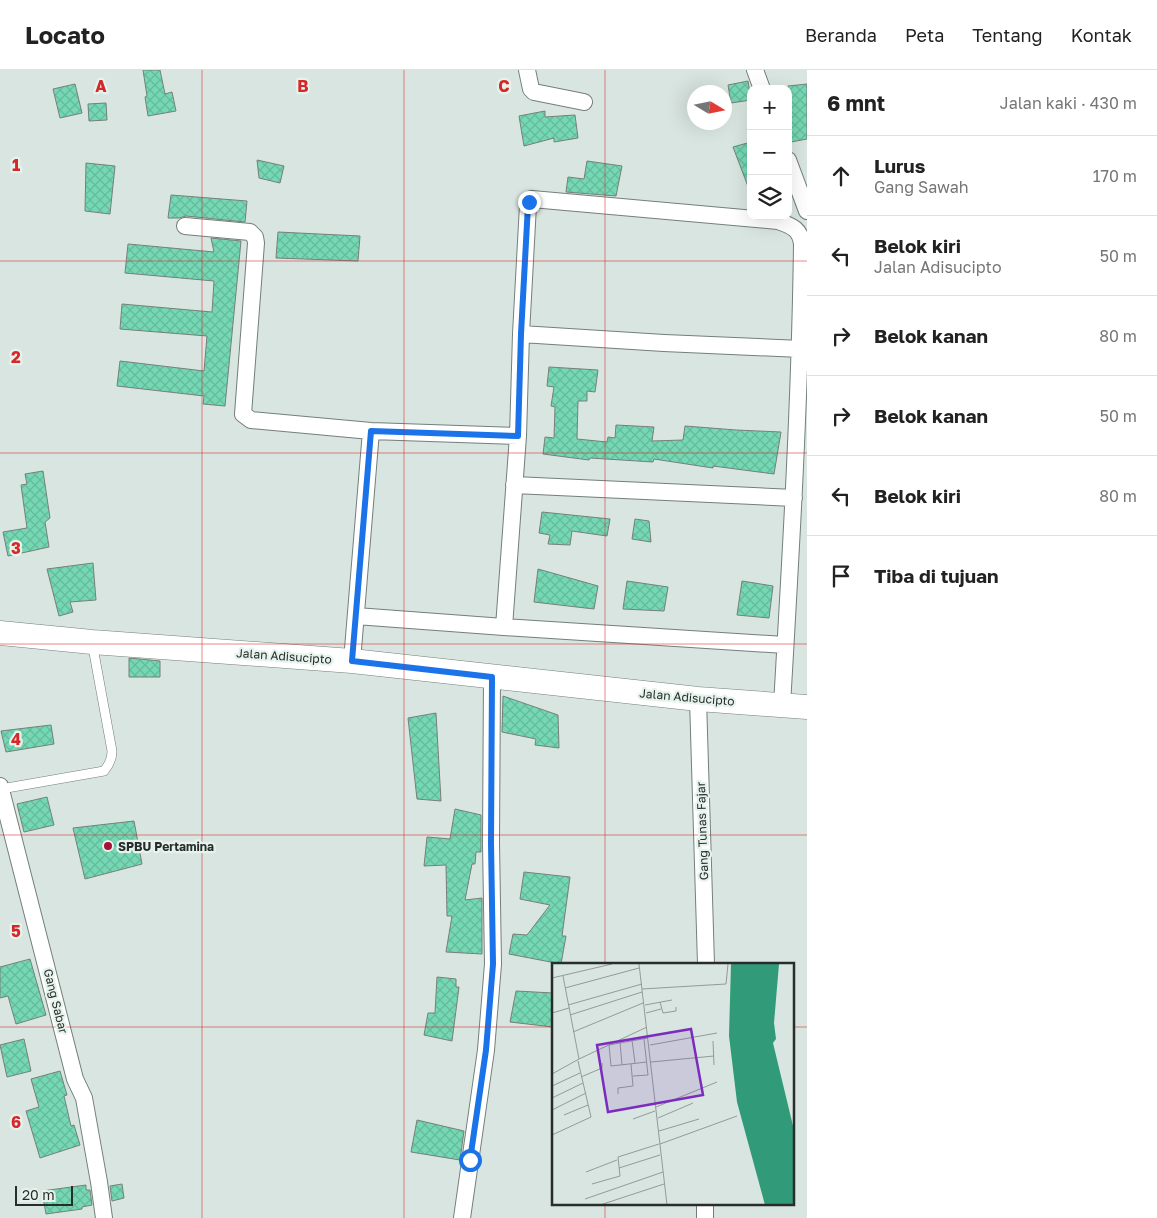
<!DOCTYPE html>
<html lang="id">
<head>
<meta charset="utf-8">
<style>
	:root { --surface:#fff; --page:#f2f2f2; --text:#222; --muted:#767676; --line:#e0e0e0 }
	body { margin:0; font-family:"Golos Text",sans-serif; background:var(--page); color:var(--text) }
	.controls { position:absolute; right:15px; top:15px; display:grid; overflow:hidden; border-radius:10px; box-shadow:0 5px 20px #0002 }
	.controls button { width:45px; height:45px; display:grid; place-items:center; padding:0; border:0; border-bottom:1px solid var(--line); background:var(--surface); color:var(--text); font:25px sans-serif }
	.compass { position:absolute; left:687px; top:15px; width:45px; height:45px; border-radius:50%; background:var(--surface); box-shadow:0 5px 20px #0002; rotate:100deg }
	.scale { position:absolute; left:15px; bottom:12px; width:58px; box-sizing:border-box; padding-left:5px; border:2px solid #282d2b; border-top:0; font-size:14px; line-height:18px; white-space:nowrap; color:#282d2b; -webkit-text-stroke:4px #e6f3ed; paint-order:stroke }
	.stop { position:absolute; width:15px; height:15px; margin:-11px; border:4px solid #1a73e8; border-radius:50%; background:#fff }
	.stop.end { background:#1a73e8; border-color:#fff; box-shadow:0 1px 5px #0008 }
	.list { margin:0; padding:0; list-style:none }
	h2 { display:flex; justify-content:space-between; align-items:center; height:65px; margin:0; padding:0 20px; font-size:21px }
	h2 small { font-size:16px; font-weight:400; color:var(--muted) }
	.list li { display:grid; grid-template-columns:32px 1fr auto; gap:15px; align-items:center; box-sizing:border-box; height:80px; padding:0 20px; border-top:1px solid var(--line) }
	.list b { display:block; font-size:19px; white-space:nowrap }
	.list p { margin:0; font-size:16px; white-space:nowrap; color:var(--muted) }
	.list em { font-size:16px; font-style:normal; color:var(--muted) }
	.icon { flex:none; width:28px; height:28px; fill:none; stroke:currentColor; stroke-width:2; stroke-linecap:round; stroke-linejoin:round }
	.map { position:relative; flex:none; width:807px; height:1148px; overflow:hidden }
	header { display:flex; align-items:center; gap:30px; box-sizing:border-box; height:70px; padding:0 25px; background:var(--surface); border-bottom:1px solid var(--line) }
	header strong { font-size:24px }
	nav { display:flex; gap:28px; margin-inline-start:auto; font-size:18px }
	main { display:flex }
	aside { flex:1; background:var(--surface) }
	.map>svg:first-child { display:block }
</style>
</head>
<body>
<header>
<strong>Locato</strong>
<nav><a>Beranda</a><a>Peta</a><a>Tentang</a><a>Kontak</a></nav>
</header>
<main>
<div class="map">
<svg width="807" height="1148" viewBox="0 0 807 1148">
	<defs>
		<pattern id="building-cross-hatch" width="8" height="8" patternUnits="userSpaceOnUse" patternTransform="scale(1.25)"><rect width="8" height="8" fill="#75d8b4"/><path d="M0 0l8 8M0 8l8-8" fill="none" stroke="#65ba9b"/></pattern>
	</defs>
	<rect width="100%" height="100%" fill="#d9e5e0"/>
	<path fill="url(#building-cross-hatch)" stroke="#75807b" d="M 143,0 L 160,0 L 165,24 L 172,22 L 176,41 L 148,46 L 145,27 L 147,26 Z
		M 748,11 L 751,30 L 731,33 L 728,15 Z
		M 75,14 L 82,43 L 60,48 L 53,19 Z
		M 807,14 L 807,69 L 791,72 L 788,61 L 788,16 Z
		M 106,33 L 107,50 L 89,51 L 88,34 Z
		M 545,41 L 545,47 L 575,45 L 578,68 L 554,72 L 554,68 L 524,76 L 519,46 Z
		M 751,72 L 751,119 L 749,119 L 733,77 Z
		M 257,90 L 284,96 L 280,113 L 259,108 Z
		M 587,91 L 622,96 L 616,126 L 566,122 L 568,107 L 584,109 Z
		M 86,93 L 115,96 L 110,144 L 85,141 Z
		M 171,125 L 247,131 L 245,152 L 186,146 L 179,148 L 168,148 Z
		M 278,162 L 360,166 L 358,191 L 276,188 Z
		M 211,168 L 241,171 L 225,336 L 203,334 L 204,326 L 117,316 L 120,291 L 204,301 L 207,266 L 120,259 L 122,234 L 212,242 L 214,211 L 125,203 L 128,174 L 214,182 Z
		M 549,297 L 598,300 L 595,322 L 587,321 L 587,331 L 578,331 L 577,369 L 607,372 L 608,367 L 615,368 L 616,355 L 654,357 L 652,371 L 683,370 L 685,356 L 736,360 L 781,362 L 774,404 L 713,396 L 713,398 L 654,389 L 653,392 L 590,388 L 589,390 L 543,384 L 545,367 L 554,368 L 555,337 L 551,336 L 554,317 L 547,316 Z
		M 43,401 L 50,448 L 45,452 L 49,477 L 8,486 L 3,462 L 27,458 L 21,415 L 27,414 L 25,404 Z
		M 542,442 L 610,449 L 607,466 L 572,461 L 570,475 L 548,474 L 550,465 L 539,463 Z
		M 635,449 L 649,451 L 651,472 L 632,469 Z
		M 93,493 L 96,530 L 70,532 L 73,542 L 59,546 L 47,499 Z
		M 538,499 L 598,516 L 594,539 L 534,532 Z
		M 627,511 L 668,517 L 664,541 L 623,539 Z
		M 742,511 L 773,516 L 769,548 L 737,545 Z
		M 129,588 L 160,591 L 160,607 L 129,607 Z
		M 503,626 L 558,645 L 559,678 L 535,675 L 536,669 L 502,662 Z
		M 436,643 L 441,731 L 417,729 L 408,648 Z
		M 51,655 L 54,674 L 6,682 L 1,661 Z
		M 47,727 L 54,755 L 24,762 L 17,734 Z
		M 455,739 L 481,745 L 481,782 L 476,782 L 475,794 L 472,794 L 465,830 L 482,828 L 482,884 L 446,882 L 452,846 L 447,846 L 446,795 L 424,796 L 427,767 L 450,769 Z
		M 134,751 L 142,794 L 85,809 L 73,758 Z
		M 524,802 L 570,807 L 562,866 L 566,866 L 561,894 L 509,884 L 513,864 L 527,865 L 550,835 L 520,829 Z
		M 30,889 L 46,945 L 16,954 L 8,926 L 0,928 L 0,897 Z
		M 437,907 L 456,909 L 456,917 L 459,917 L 452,971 L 424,965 L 428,943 L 435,943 Z
		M 516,921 L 553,923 L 553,957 L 510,952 Z
		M 24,969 L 31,1001 L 7,1007 L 0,975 Z
		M 60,1001 L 67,1025 L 64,1026 L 71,1056 L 74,1055 L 80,1075 L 40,1088 L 26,1041 L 39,1037 L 31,1009 Z
		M 417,1050 L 464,1061 L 460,1090 L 411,1082 Z
		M 122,1114 L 124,1128 L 112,1131 L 110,1116 Z
		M 86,1115 L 86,1120 L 90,1120 L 92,1135 L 82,1137 L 82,1139 L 46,1144 L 42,1121 Z"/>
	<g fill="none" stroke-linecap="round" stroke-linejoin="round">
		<defs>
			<path id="lane" d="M 1,719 L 104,701 C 109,695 112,689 112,681 L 92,572"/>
			<path id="street" d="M 527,0 L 531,19 L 534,22 L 584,32
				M 755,0 L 762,19
				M 788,90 L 807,141
				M 185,156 L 250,162 L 255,167 L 256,173 L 243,344 L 251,350 L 371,361 L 518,366
				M 521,264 L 664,273 L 801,279
				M 514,415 L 794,428
				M 356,546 L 504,557 L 785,575
				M 504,557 L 518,366 L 521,264 L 528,135 L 532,129 L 778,151 C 791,156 800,158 802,174 C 800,328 791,481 782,635
				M 352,591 L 371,361
				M 698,629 L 706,894
				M 0,716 L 75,1009 L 84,1028 L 99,1112 L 104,1148
				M 462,1148 L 486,980 L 493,894 L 491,773 L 492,607
				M 705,1148 L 705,1134"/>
			<path id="secondary" d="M 0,563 L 92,572 L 352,591 L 698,629 L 807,637"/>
		</defs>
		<use href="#lane" stroke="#737f7a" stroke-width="10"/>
		<use href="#street" stroke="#737f7a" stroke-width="18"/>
		<use href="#secondary" stroke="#737f7a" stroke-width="25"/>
		<use href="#lane" stroke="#fff" stroke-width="9"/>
		<use href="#street" stroke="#fff" stroke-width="16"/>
		<use href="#secondary" stroke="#fff" stroke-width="24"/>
	</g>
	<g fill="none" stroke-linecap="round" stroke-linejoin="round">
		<path stroke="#1a73e8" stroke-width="6" d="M 470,1090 L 486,980 L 493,894 L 491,773 L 492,607 L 352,591 L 371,361 L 518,366 L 521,264 L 528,135 L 529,132"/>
	</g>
	<path fill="none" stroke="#d62828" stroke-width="1" stroke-opacity="0.55" d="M 202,0 L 202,1148M 404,0 L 404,1148M 605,0 L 605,894M 0,191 L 807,191M 0,383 L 807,383M 0,574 L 807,574M 0,765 L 807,765M 0,957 L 553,957M 793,957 L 807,957M 605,1134 L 605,1148"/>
	<circle fill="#a80f32" stroke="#e6f3ed" stroke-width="2" cx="108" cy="776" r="5"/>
	<g text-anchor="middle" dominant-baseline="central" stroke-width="4.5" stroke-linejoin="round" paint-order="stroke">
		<g font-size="12" fill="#282d2b" stroke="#e6f3ed">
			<text transform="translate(284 586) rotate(4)">Jalan Adisucipto</text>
			<text transform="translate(687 627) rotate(5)">Jalan Adisucipto</text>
			<text transform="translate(702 761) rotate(-92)">Gang Tunas Fajar</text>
			<text transform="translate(56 931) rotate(76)">Gang Sabar</text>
		</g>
		<g font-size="12" font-weight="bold" fill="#282d2b" stroke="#e6f3ed" text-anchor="start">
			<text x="118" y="776">SPBU Pertamina</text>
		</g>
	</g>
	<g transform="translate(552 893)">
		<rect width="242" height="242" fill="#d9e5e0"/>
		<path d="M 179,1 L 227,1 L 222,60 L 224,76 L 221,80 L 242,167 L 242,242 L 213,242 L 185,139 L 177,73 Z" fill="#319a78"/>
		<path fill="none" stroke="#929b98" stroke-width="1" d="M 87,1 L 115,242M 0,15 L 60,1M 13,25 L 87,5M 90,26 L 174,21 L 176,1M 108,39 L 111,50 L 124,48 L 124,44M 16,42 L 90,21M 93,42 L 120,37M 0,50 L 17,45M 94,50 L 109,46M 18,52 L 90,29M 21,69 L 91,40M 92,76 L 96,112M 80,77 L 83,100M 161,78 L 162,102M 68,79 L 70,102M 98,82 L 165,70M 27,96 L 95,64M 95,99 L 59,103 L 57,82 L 96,75M 99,99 L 162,93M 0,111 L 27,96 L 11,13M 81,113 L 96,112M 29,114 L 50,105 L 50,100M 0,123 L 28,110M 66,131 L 66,125 L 81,123 L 79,101M 0,135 L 31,120M 104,144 L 165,119M 0,147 L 34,130M 12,152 L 36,142M 106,155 L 141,140M 81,156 L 103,148M 107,168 L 147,156M 0,172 L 39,154 L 26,98M 108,181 L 185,153M 67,205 L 108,192M 34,209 L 65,197M 40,221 L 68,213 L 66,194 L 107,181M 33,236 L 111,209M 48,242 L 112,221"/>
		<path fill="#7b2cbf" fill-opacity="0.15" stroke="#7b2cbf" stroke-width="2.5" d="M 139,66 L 151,132 L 56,149 L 45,82 Z"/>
		<rect width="242" height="242" fill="none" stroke="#282d2b" stroke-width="2.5"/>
	</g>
	<g font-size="16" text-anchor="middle" font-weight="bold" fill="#d62828" stroke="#e6f3ed" stroke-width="4.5" stroke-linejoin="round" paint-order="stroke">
		<text x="101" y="22">A</text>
		<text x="303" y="22">B</text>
		<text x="504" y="22">C</text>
		<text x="16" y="101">1</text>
		<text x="16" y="293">2</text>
		<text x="16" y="484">3</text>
		<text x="16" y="675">4</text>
		<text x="16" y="867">5</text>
		<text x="16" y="1058">6</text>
	</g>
</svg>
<div class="controls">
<button>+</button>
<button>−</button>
<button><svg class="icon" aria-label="layers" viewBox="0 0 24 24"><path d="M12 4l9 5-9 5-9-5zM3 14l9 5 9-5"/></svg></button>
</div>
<svg class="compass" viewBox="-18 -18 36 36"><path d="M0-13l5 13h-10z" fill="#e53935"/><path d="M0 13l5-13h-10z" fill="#767676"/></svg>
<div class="scale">20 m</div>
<div class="stop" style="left:470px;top:1090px"></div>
<div class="stop end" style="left:529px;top:132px"></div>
</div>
<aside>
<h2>6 mnt<small>Jalan kaki · 430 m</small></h2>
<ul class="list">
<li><svg class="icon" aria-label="ahead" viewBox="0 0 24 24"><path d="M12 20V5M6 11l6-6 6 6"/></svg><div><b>Lurus</b><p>Gang Sawah</p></div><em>170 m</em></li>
<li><svg class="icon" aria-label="left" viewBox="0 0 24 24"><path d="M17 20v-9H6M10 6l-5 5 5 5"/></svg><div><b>Belok kiri</b><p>Jalan Adisucipto</p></div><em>50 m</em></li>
<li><svg class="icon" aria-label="right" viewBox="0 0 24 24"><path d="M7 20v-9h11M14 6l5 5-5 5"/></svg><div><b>Belok kanan</b></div><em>80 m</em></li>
<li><svg class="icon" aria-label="right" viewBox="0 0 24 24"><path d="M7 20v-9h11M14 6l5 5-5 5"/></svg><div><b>Belok kanan</b></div><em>50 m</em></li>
<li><svg class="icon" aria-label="left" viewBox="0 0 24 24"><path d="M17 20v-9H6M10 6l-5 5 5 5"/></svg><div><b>Belok kiri</b></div><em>80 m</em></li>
<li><svg class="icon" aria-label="arrive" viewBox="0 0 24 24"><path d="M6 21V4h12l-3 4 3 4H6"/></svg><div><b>Tiba di tujuan</b></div></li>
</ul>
</aside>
</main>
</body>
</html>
